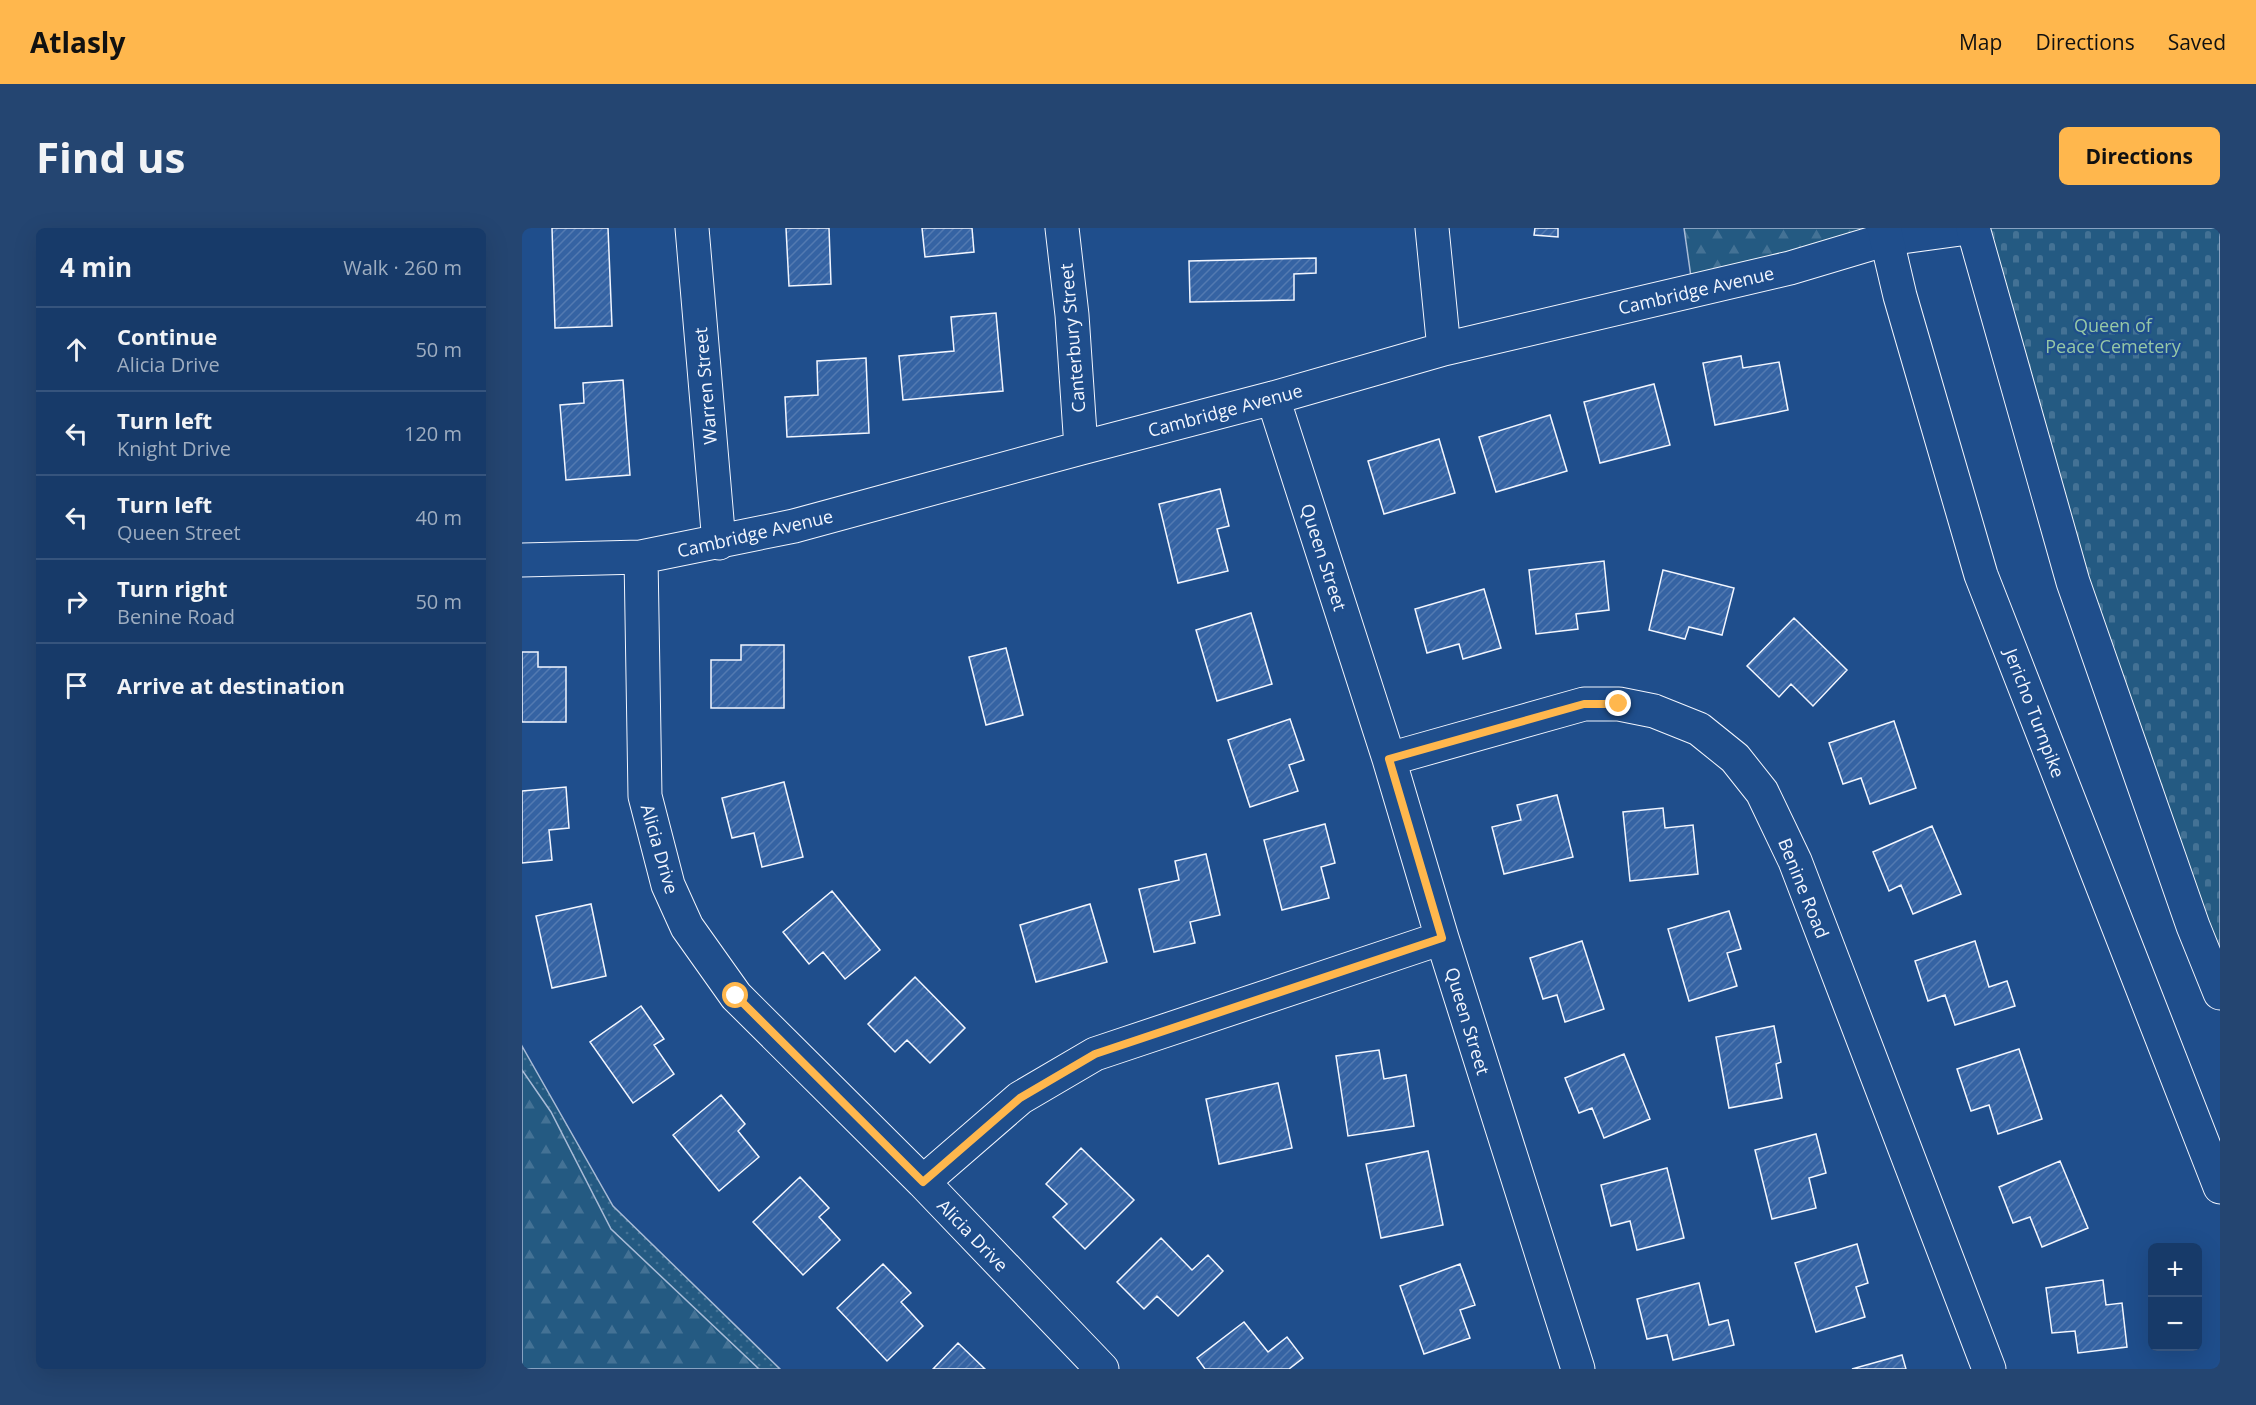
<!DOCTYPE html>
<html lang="en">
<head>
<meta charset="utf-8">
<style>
	:root { --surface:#173a69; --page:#244571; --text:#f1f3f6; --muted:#9eadc0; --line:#36547d; --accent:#ffb74d }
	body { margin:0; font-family:"Open Sans",sans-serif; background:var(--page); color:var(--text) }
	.controls { position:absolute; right:18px; bottom:18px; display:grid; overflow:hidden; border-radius:9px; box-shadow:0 6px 24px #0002 }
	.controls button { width:54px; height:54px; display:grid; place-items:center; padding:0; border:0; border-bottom:2px solid var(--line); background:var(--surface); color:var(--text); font:30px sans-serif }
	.stop { position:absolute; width:18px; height:18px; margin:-14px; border:4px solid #ffb74d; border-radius:50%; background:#fff }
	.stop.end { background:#ffb74d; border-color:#fff; box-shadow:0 2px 6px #0008 }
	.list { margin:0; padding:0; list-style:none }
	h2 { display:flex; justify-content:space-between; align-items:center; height:78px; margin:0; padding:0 24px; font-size:26px }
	h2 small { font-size:20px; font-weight:400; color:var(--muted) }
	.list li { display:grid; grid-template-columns:39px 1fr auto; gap:18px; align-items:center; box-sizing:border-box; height:84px; padding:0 24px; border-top:2px solid var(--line) }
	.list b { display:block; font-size:22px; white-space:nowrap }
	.list p { margin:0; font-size:20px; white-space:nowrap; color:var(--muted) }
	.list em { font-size:20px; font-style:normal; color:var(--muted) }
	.icon { flex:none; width:33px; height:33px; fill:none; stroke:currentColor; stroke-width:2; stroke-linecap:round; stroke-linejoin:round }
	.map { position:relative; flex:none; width:1698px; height:1141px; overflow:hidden; border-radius:9px }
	header { display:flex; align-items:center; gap:36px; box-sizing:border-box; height:84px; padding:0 30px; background:var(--accent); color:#111 }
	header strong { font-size:28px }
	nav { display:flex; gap:33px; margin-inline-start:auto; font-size:21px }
	.intro { display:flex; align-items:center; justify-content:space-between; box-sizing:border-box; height:144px; padding:0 36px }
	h1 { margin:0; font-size:42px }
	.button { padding:15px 27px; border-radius:9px; background:var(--accent); color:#111; font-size:21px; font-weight:700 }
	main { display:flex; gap:36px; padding:0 36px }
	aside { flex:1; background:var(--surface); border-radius:9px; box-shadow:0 6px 24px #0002 }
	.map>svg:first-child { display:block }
</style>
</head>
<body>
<header>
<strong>Atlasly</strong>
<nav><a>Map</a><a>Directions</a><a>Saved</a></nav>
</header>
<div class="intro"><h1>Find us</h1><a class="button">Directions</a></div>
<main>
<aside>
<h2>4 min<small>Walk · 260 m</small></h2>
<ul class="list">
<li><svg class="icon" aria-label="ahead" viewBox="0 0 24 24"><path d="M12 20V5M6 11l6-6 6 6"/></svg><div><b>Continue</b><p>Alicia Drive</p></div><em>50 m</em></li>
<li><svg class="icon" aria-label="left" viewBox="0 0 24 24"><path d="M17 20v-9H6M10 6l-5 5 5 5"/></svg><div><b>Turn left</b><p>Knight Drive</p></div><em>120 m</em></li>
<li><svg class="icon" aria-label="left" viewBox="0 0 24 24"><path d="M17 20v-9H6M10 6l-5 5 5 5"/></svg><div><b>Turn left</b><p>Queen Street</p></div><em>40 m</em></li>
<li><svg class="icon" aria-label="right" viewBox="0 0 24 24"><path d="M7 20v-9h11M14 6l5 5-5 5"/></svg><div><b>Turn right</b><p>Benine Road</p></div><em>50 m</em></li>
<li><svg class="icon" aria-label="arrive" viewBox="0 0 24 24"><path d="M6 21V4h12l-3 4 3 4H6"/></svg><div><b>Arrive at destination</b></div></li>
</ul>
</aside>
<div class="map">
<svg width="1698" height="1141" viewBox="0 0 1698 1141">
	<defs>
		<pattern id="grass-dots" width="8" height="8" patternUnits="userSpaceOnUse" patternTransform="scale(1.5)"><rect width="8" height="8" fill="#245a82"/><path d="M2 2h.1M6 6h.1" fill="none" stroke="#447295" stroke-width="1.8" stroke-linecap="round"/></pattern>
		<pattern id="forest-firs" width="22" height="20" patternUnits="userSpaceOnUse" patternTransform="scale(1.5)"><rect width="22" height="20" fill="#245a82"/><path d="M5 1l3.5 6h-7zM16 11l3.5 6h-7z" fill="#447295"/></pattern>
		<pattern id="cemetery-stones" width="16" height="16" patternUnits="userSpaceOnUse" patternTransform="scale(1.5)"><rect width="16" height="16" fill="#245a82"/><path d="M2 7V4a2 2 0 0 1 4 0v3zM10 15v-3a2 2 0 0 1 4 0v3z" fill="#447295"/></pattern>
		<pattern id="building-hatch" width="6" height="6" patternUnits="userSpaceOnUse" patternTransform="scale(1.5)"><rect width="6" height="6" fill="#3563a3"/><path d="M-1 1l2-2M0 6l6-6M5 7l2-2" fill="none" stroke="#537ab1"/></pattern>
	</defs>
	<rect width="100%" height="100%" fill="#1f4e8c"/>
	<path fill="url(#grass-dots)" stroke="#a8bbd7" stroke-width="1.5" d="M 0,818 L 91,978 L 258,1141 L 0,1141 Z"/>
	<path fill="url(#forest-firs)" stroke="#a8bbd7" stroke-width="1.5" d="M 1162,0 L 1362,0 L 1171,63 Z
		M 0,842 L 29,884 L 89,1001 L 237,1141 L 0,1141 Z"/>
	<path fill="url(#cemetery-stones)" stroke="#a8bbd7" stroke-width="1.5" d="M 1451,0 L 1698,0 L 1698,765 Z"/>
	<path fill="url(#building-hatch)" stroke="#f2f6ff" stroke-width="1.5" d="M 30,0 L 86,0 L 90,98 L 33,100 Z
		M 264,0 L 307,0 L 309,56 L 267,58 Z
		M 400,0 L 450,0 L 452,24 L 403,29 Z
		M 1013,0 L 1036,0 L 1036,9 L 1012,7 Z
		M 794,30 L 794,45 L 772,46 L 772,72 L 668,74 L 667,33 Z
		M 474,85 L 481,163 L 381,172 L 377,128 L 432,123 L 429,89 Z
		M 1219,128 L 1221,140 L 1257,134 L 1266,182 L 1193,197 L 1181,135 Z
		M 344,130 L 347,205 L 265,209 L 263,169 L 296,167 L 295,133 Z
		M 101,152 L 108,247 L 44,252 L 38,177 L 62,175 L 61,155 Z
		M 1132,156 L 1148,217 L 1078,235 L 1062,174 Z
		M 1028,187 L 1045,243 L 974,264 L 957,209 Z
		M 917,211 L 933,265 L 862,286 L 846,233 Z
		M 698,261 L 707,298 L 695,301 L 706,343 L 656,355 L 637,276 Z
		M 1082,333 L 1087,382 L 1054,386 L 1056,401 L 1014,406 L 1007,342 Z
		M 1141,342 L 1212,360 L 1200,407 L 1167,399 L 1163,411 L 1127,402 Z
		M 962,361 L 979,420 L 941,431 L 937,416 L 905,425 L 893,381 Z
		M 729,385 L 750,456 L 695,473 L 674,402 Z
		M 1272,390 L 1325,442 L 1291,478 L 1269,456 L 1257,469 L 1225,438 Z
		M 219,417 L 262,417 L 262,480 L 189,480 L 189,432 L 219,432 Z
		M 484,420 L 501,487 L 464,497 L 447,429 Z
		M 0,424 L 16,424 L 16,439 L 44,439 L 44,494 L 0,494 Z
		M 768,491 L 782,532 L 767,537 L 776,563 L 728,579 L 706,512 Z
		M 1372,493 L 1394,560 L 1348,576 L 1339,550 L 1321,556 L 1307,515 Z
		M 262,554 L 281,629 L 240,639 L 232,605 L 210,610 L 200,570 Z
		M 44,559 L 47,600 L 27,602 L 30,632 L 0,635 L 0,563 Z
		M 1035,567 L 1051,629 L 982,646 L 970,599 L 999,592 L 995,577 Z
		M 1141,580 L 1143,600 L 1171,597 L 1176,646 L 1108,653 L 1101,584 Z
		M 803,596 L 813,635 L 799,639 L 807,670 L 760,682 L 742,612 Z
		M 1410,598 L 1439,666 L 1391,686 L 1379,657 L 1367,663 L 1351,624 Z
		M 684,626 L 698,687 L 668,694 L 673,715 L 632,724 L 617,661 L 657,652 L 653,633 Z
		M 310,663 L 358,722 L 323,751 L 301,724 L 287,736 L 261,704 Z
		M 69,676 L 84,748 L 30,760 L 14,688 Z
		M 568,676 L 585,734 L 514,754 L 498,697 Z
		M 1207,683 L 1219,721 L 1205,725 L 1215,758 L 1167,773 L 1146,701 Z
		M 1060,713 L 1082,781 L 1043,794 L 1035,767 L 1021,771 L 1008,730 Z
		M 1453,713 L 1467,759 L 1485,753 L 1493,778 L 1433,797 L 1423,767 L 1406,773 L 1393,733 Z
		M 393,749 L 443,800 L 408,835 L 385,812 L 373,824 L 346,796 Z
		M 119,778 L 142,811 L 132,817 L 152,846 L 111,875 L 68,814 Z
		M 1252,798 L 1259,834 L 1254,836 L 1260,870 L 1207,880 L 1194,809 Z
		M 1497,821 L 1520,891 L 1476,906 L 1467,877 L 1449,883 L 1435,841 Z
		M 857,822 L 862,851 L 884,847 L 892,898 L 826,908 L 814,828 Z
		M 1102,826 L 1128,891 L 1082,910 L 1070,880 L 1057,885 L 1043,850 Z
		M 756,855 L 770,920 L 697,936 L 684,871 Z
		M 199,867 L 223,896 L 216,903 L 237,929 L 197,963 L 151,907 Z
		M 1294,906 L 1304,945 L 1287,950 L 1294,980 L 1250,991 L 1233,922 Z
		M 559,920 L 612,972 L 563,1021 L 531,989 L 545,976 L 524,956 Z
		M 906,923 L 921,997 L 859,1010 L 844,936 Z
		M 1538,933 L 1566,1000 L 1520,1019 L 1508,989 L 1491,995 L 1477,959 Z
		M 1145,940 L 1162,1010 L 1115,1022 L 1108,993 L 1089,998 L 1079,957 Z
		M 278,949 L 307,980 L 297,989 L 318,1012 L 281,1047 L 231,994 Z
		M 639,1010 L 670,1042 L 686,1027 L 701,1043 L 656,1088 L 635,1068 L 622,1081 L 595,1054 Z
		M 1335,1016 L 1346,1055 L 1334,1059 L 1343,1089 L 1294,1104 L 1273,1035 Z
		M 361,1036 L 389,1065 L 379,1074 L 401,1098 L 365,1133 L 315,1080 Z
		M 938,1036 L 953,1077 L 938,1082 L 948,1110 L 902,1126 L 878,1058 Z
		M 1581,1052 L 1584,1077 L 1600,1075 L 1605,1119 L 1556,1125 L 1553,1103 L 1530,1105 L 1524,1060 Z
		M 1177,1055 L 1187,1097 L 1206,1092 L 1212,1117 L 1151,1132 L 1145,1107 L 1125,1111 L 1115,1071 Z
		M 722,1094 L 746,1124 L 765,1109 L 781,1130 L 767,1141 L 683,1141 L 675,1130 Z
		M 436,1115 L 463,1141 L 411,1141 Z
		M 1380,1127 L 1384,1141 L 1330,1141 Z"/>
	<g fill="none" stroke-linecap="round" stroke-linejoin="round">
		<defs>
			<path id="minor" d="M 170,0 L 197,315
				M 540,0 L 550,87 L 559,220
				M 910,0 L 922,121
				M 751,170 L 867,531 L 920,710 L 1056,1141
				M 119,329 L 123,568 L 146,657 L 165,699 L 214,768 L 401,954 L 580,1141
				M 0,332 L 119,329 L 272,298 L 559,220 L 751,170 L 922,121 L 1268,40 L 1365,11 L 1446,0
				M 867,531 L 1062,476 L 1097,476 L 1132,483 L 1177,501 L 1213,530 L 1240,564 L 1273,633 L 1467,1141
				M 401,954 L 498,870 L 573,826 L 920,710"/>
			<path id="major" d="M 1362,0 L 1378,68 L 1459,347 L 1698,959
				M 1451,0 L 1551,354 L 1671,698 L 1698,765"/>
		</defs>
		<use href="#minor" stroke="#f2f6ff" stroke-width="35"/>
		<use href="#major" stroke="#f2f6ff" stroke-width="35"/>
		<use href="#minor" stroke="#1f4e8c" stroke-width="33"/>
		<use href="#major" stroke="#1f4e8c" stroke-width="33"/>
	</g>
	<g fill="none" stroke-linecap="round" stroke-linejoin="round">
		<path stroke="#ffb74d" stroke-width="8" d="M 214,768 L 401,954 L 498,870 L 573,826 L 920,710 L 867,531 L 1062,476 L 1097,476"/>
	</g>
	<g text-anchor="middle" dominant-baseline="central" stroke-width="4.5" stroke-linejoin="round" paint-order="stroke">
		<g font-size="18" fill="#f2f6ff" stroke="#1f4e8c">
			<text transform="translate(1174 62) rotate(-13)">Cambridge Avenue</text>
			<text transform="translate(550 110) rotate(-95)">Canterbury Street</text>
			<text transform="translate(183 158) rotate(-95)">Warren Street</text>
			<text transform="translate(703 182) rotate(-15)">Cambridge Avenue</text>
			<text transform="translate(233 305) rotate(-13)">Cambridge Avenue</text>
			<text transform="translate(802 329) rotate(72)">Queen Street</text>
			<text transform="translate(1513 485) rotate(69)">Jericho Turnpike</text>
			<text transform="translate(138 621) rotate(74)">Alicia Drive</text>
			<text transform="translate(1282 660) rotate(68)">Benine Road</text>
			<text transform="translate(946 793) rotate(73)">Queen Street</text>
			<text transform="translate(451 1007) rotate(46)">Alicia Drive</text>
		</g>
		<g font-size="18" fill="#97c8a6" stroke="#1f4e8c">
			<text x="1591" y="97">Queen of<tspan x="1591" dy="21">Peace Cemetery</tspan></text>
		</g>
	</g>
</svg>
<div class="controls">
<button>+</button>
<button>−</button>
</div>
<div class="stop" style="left:214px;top:768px"></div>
<div class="stop end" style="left:1097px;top:476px"></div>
</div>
</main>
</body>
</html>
